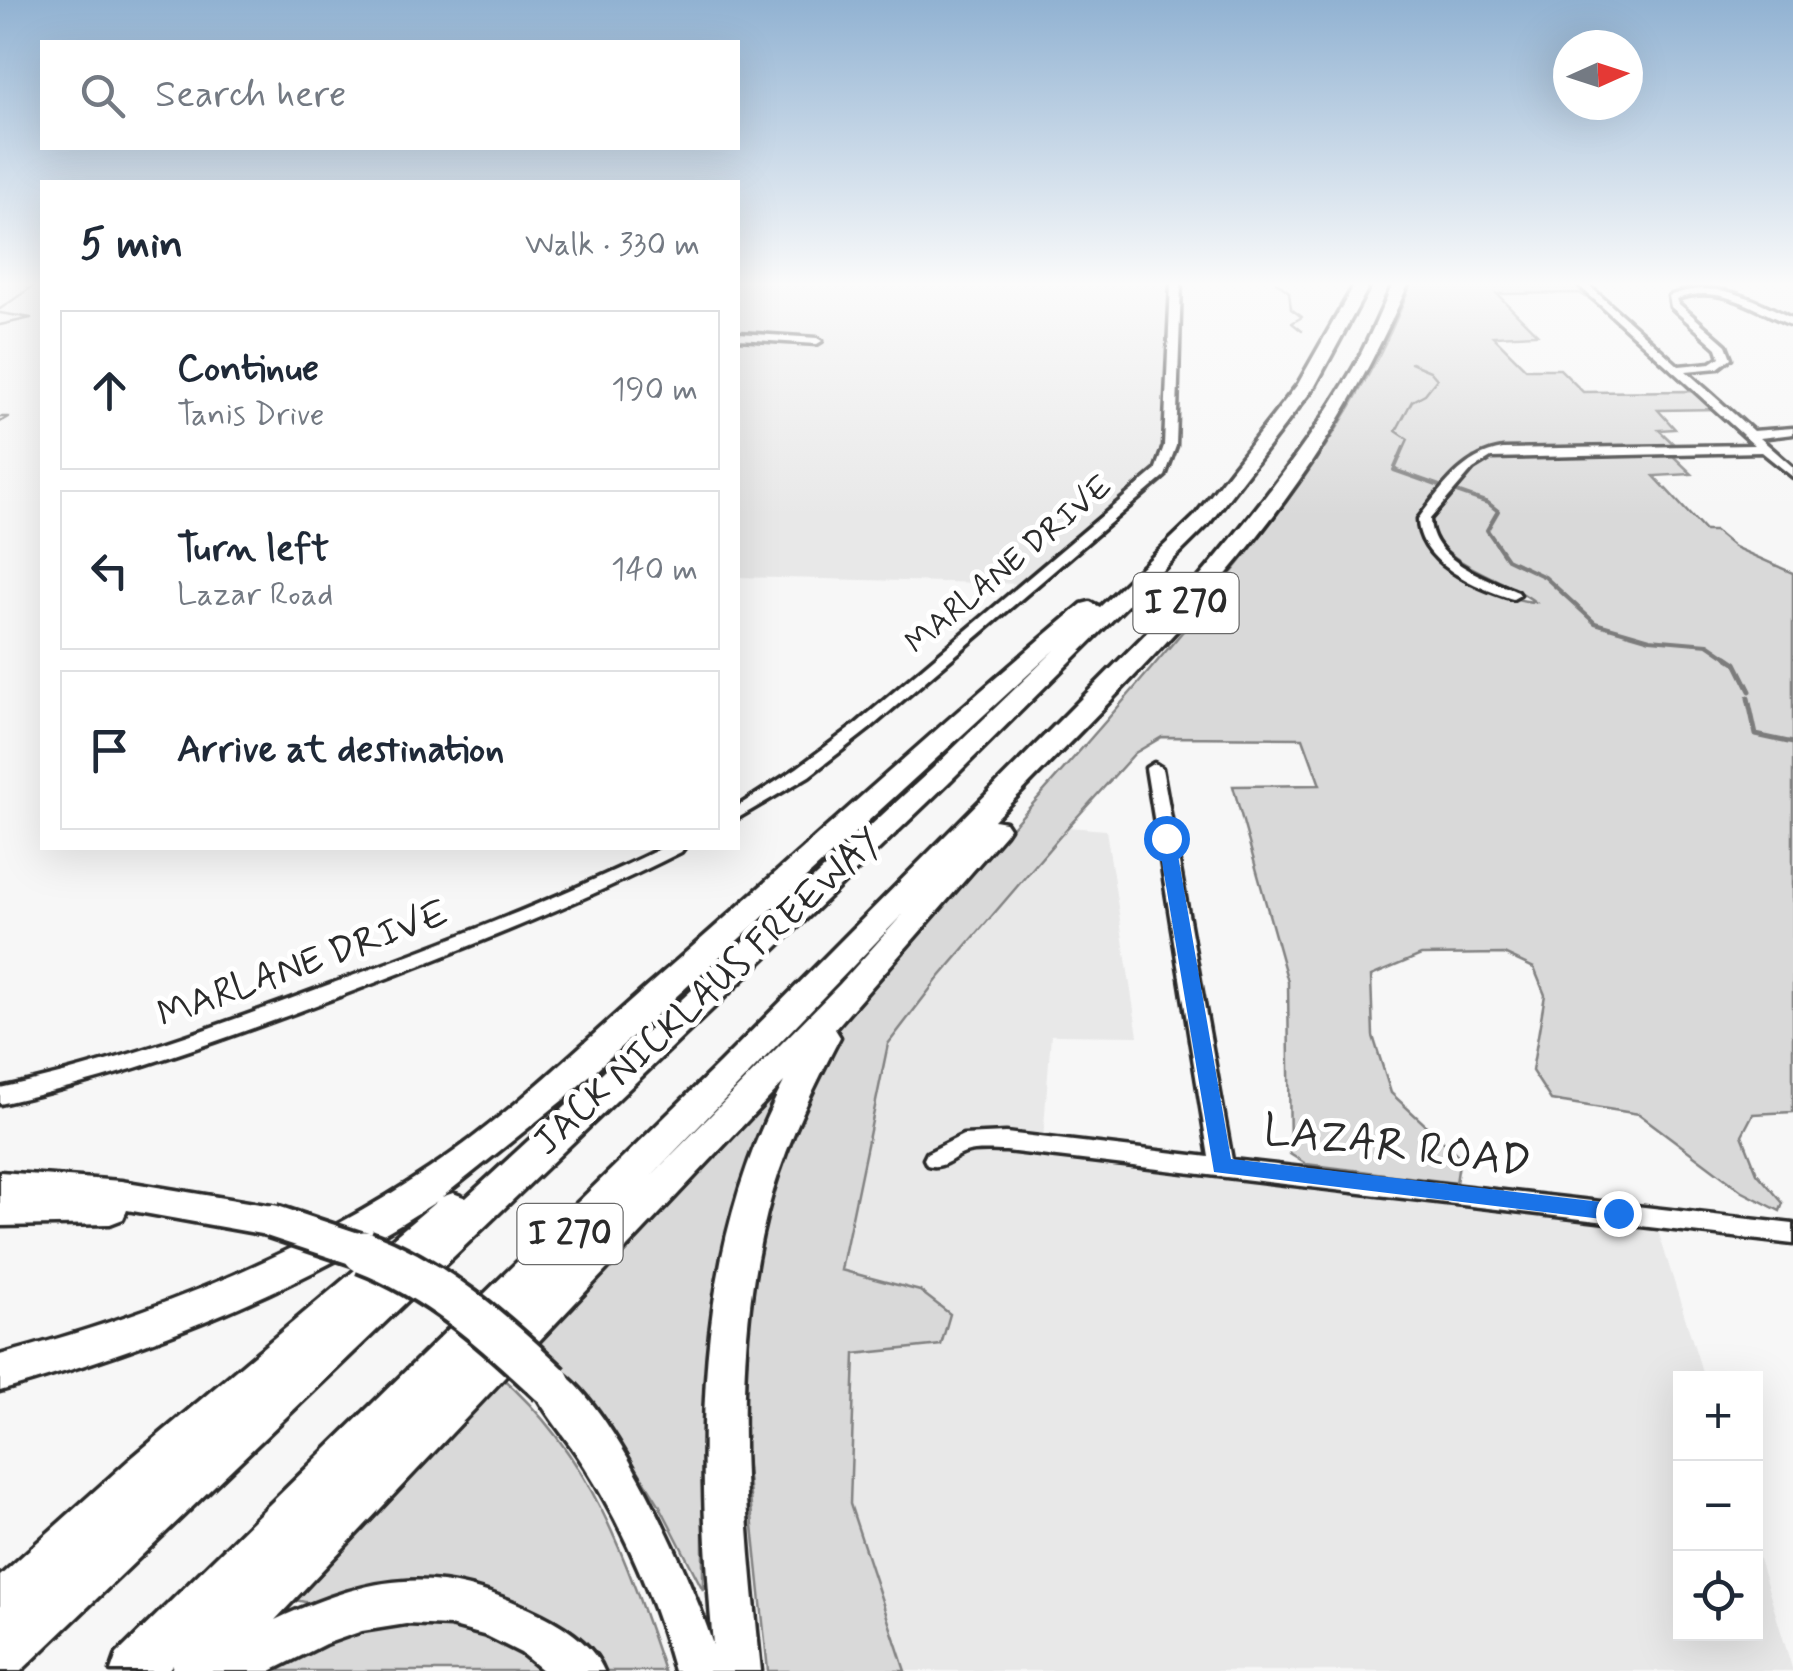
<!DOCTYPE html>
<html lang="en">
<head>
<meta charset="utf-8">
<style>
	:root { --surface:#fff; --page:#f6f6f7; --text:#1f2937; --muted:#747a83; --line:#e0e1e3 }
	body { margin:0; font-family:Mynerve,sans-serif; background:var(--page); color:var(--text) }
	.controls { position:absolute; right:30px; bottom:30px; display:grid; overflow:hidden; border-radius:0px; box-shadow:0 10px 40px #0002 }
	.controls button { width:90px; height:90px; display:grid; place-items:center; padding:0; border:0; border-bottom:2px solid var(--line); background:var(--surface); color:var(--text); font:50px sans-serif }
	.compass { position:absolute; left:1553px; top:30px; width:90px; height:90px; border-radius:50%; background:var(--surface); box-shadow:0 10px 40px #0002; rotate:87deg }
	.stop { position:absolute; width:30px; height:30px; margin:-22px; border:8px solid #1a73e8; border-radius:50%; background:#fff }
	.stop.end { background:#1a73e8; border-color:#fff; box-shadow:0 2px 10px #0008 }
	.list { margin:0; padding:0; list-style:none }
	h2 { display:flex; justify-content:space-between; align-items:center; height:130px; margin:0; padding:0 40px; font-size:42px }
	h2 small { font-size:32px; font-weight:400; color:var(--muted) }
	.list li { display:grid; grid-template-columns:65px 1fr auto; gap:30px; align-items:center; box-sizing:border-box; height:160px; margin:0 20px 20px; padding:0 20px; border:2px solid var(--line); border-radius:0px }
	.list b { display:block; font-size:38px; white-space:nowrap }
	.list p { margin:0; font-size:32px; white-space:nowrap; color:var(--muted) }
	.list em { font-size:32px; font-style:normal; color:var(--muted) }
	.icon { flex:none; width:55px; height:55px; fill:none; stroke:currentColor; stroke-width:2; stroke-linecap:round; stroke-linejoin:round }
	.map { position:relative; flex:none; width:1793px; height:1671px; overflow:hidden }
	.search { position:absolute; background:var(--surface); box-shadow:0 10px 40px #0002; left:40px; top:40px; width:700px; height:110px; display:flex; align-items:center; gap:25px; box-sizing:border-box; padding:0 35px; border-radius:0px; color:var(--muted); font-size:38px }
	.panel { position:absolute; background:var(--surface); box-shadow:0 10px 40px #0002; left:40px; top:180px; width:700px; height:670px; border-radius:0px }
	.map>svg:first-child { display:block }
</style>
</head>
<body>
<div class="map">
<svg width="1793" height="1671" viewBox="0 0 1793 1671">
	<rect width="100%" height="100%" fill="#f7f7f7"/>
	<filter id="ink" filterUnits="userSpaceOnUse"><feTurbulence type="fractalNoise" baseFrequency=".01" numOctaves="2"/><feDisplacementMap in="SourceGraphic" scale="20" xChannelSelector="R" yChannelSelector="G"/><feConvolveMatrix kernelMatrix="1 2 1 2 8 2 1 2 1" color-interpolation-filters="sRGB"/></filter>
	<g filter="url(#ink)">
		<path fill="#e8e8e8" d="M 738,282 L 1170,282 L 1159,463 L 1136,488 L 1026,584 L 738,577 L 738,495 L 741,487 L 738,486 Z
			M 1068,827 L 1106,830 L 1138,1036 L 1051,1035 L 1042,1153 L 1656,1224 L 1704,1378 L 1680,1378 L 1680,1634 L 1756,1634 L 1756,1549 L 1793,1671 L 905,1671 L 850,1504 L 855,1353 L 941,1345 L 840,1271 L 888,1044 L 937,980 Z"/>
		<path fill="#d9d9d9" stroke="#828282" stroke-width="2.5" d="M 1412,282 L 1573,282 L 1596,303 L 1579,293 L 1497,294 L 1537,334 L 1493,336 L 1526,369 L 1560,369 L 1583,392 L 1694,391 L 1717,409 L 1658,410 L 1675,429 L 1659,430 L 1678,448 L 1511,452 L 1473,457 L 1418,519 C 1418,561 1499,600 1535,602 C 1501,575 1445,568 1428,524 L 1484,460 L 1500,455 L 1669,452 L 1692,474 L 1654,476 L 1705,531 L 1715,531 L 1734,547 L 1793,573 L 1793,1112 L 1753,1114 L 1742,1135 L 1757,1173 L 1783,1203 L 1780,1211 L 1743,1192 L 1639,1114 L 1551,1100 L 1532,1071 L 1545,995 L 1534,968 L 1504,954 L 1421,955 L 1371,976 L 1373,1036 L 1391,1093 L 1460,1157 L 1456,1183 L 1306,1164 L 1290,1154 L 1288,982 L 1233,786 L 1320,785 L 1303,738 L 1162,737 L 1135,753 L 1068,827 L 937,980 L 888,1044 L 841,1270 L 920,1291 L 950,1314 L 941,1345 L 855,1354 L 850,1504 L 905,1671 L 768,1671 L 735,1351 L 750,1239 L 824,1050 L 856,998 C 957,888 1058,778 1155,664 C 1255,547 1355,428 1412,282 Z
			M 808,1042 L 709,1358 L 703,1452 L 703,1590 L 659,1504 L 622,1445 L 533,1338 Z
			M 500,1376 C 591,1454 627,1561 664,1671 L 599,1671 L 541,1621 L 325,1606 L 285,1598 Z
			M 465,1622 L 558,1671 L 248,1671 L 362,1623 Z"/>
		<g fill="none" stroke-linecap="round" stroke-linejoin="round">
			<path stroke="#7b7b7b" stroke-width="2.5" d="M 1276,282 L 1289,292 L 1291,309 L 1302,317 L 1292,323 L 1302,331
				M 0,309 L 39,282
				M 0,313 L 31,318 L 0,325
				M 0,417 L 9,417 L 0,422
				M 1403,450 L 1408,439 L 1396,431 L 1412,401 L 1425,394 L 1437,379 L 1430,371 L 1411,363"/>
			<path stroke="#7b7b7b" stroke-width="4" d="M 1404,447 L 1394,470 L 1488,503 L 1498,511 L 1487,530 L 1507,559 L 1545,577 L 1595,623 L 1650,639 L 1708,644 L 1730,659"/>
			<path stroke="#7b7b7b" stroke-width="5" d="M 1727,657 L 1736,663 L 1750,691
				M 1748,698 L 1756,735 L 1793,743"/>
			<defs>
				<path id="minor" d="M 1171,282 L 1181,282 L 1176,446 L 1165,476 L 868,730 L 809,776 L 738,818 L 738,806 L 797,768 L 856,724 L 1155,471 L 1164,446 Z
					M 1575,282 L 1585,282 L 1679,366 L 1711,363 L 1720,357 L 1717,348 L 1671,307 L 1669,296 C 1714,279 1752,297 1793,319 L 1793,326 C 1754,310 1721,283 1677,299 L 1679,304 L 1726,345 L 1731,358 L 1718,368 L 1686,371 L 1753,431 L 1793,428 L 1793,434 L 1760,438 L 1793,467 L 1793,477 L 1762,452 L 1491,458 L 1473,469 L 1430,519 C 1431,561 1486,578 1518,592 L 1520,595 L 1513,599 C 1477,588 1418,563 1418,519 C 1441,489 1463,455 1503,449 L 1754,445 Z
					M 738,333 L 817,338 L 822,341 L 817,344 L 738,339 Z
					M 1154,763 L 1162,768 L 1232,1160 L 1793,1224 L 1793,1244 L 1006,1151 C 993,1151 977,1149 965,1153 C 951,1158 943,1170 927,1165 L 924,1159 L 927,1153 L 963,1135 L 1006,1133 L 1209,1157 L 1146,768 Z
					M 662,848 L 684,848 L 681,852 C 568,909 451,954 332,999 C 223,1040 114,1079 0,1104 L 0,1088 C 112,1064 218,1026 325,986 C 440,944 553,901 662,848 Z"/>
				<path id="highway" d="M 1356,282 L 1371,282 L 1315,386 L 1208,525 L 949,782 L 21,1671 L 0,1671 L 0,1576 L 128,1461 L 437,1201 C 302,1289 154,1347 0,1391 L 0,1355 C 152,1314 298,1257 429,1169 C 509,1116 577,1048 650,984 C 794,858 935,728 1082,604 L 1090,602 L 1100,607 L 1194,517 L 1298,384 ZM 1056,649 L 931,770 L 466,1198 L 453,1193 L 442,1197 L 563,1100 Z
					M 1394,282 L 1409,282 C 1384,338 1357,392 1324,443 C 1234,584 1109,701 994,820 L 1005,822 L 1009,828 L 1005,834 L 835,1029 L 840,1037 C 814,1087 789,1137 773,1191 C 727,1348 745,1512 761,1671 L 674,1671 C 654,1598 625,1531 585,1467 C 568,1439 544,1414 530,1384 L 536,1371 L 550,1366 C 607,1387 695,1585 713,1645 C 697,1453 691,1257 784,1082 L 275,1620 C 377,1573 440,1564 542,1615 C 566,1627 594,1646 604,1671 L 543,1671 L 521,1653 L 487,1636 L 450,1626 L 406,1624 L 362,1631 L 325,1644 L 271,1671 L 171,1671 L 173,1664 L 167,1671 L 111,1671 L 117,1654 L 720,1063 L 1187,592 C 1248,520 1307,448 1354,367 C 1369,340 1381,310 1394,282 ZM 903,914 L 840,984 L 651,1176 Z
					M 0,1172 L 121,1181 L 272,1206 L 285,1211 L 290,1221 L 285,1231 L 272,1236 L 127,1210 L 123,1219 L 110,1224 L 0,1226 Z"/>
			</defs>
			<use href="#minor" stroke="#2b2b2b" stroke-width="7"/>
			<use href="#highway" stroke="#2b2b2b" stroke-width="7"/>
			<use href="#minor" fill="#fff" fill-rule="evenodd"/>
			<use href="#highway" fill="#fff" fill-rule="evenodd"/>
			<defs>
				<path id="highway-bridge-far1" d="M 272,1221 L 371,1254"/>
				<path id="highway-bridge" d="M 364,1252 C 437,1280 494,1331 550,1384"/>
			</defs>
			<use href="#highway-bridge-far1" stroke="#2b2b2b" stroke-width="40" stroke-linecap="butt"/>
			<use href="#highway-bridge" stroke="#2b2b2b" stroke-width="49" stroke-linecap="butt"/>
			<use href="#highway-bridge-far1" stroke="#fff" stroke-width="32"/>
			<use href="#highway-bridge" stroke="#fff" stroke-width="41"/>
		</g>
	</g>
	<linearGradient id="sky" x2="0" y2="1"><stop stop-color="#91b2d2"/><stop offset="0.55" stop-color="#fbfbfb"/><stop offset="1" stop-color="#fbfbfb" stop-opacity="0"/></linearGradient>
	<rect width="1793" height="516" fill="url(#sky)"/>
	<path fill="#1a73e8" d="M 1166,833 L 1175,838 L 1231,1159 L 1618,1204 L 1629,1213 L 1626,1219 L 1618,1221 L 1214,1172 L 1158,838 Z"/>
	<g text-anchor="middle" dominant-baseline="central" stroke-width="10" stroke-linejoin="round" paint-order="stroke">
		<g font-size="32" fill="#2b2b2b" stroke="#fff">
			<text transform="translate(1009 565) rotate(-40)">MARLANE DRIVE</text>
		</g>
		<g fill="#fff" stroke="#6b6b6b" stroke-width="2.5">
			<rect x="1133.5" y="573" width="105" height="60" rx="8"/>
			<rect x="517.5" y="1204" width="105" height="60" rx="8"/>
		</g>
		<g font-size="35" font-weight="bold" fill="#2b2b2b">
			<text x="1186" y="603">I 270</text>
			<text x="570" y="1234">I 270</text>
		</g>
		<g font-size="38" fill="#2b2b2b" stroke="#fff">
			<text transform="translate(303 965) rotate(-20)">MARLANE DRIVE</text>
			<text transform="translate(708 992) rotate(-43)">JACK NICKLAUS FREEWAY</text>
		</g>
		<g font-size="45" fill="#2b2b2b" stroke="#fff">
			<text transform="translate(1397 1147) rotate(7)">LAZAR ROAD</text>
		</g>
	</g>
</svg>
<div class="controls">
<button>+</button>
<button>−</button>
<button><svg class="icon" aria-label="locate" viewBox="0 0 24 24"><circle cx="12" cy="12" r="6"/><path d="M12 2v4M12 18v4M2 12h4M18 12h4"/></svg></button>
</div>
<svg class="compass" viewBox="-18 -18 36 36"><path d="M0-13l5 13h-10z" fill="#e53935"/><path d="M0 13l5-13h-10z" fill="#747a83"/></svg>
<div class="stop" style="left:1166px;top:838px"></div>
<div class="stop end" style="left:1618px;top:1213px"></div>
<div class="search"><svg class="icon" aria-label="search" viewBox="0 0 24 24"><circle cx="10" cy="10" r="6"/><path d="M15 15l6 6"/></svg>Search here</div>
<section class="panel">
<h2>5 min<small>Walk · 330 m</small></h2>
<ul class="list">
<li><svg class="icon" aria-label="ahead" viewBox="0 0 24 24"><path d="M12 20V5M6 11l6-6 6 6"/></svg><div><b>Continue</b><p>Tanis Drive</p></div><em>190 m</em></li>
<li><svg class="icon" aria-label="left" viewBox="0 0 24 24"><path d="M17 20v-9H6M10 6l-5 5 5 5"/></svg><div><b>Turn left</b><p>Lazar Road</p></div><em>140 m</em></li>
<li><svg class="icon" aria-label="arrive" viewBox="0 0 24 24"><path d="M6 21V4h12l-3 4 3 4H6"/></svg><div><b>Arrive at destination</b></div></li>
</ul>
</section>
</div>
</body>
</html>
